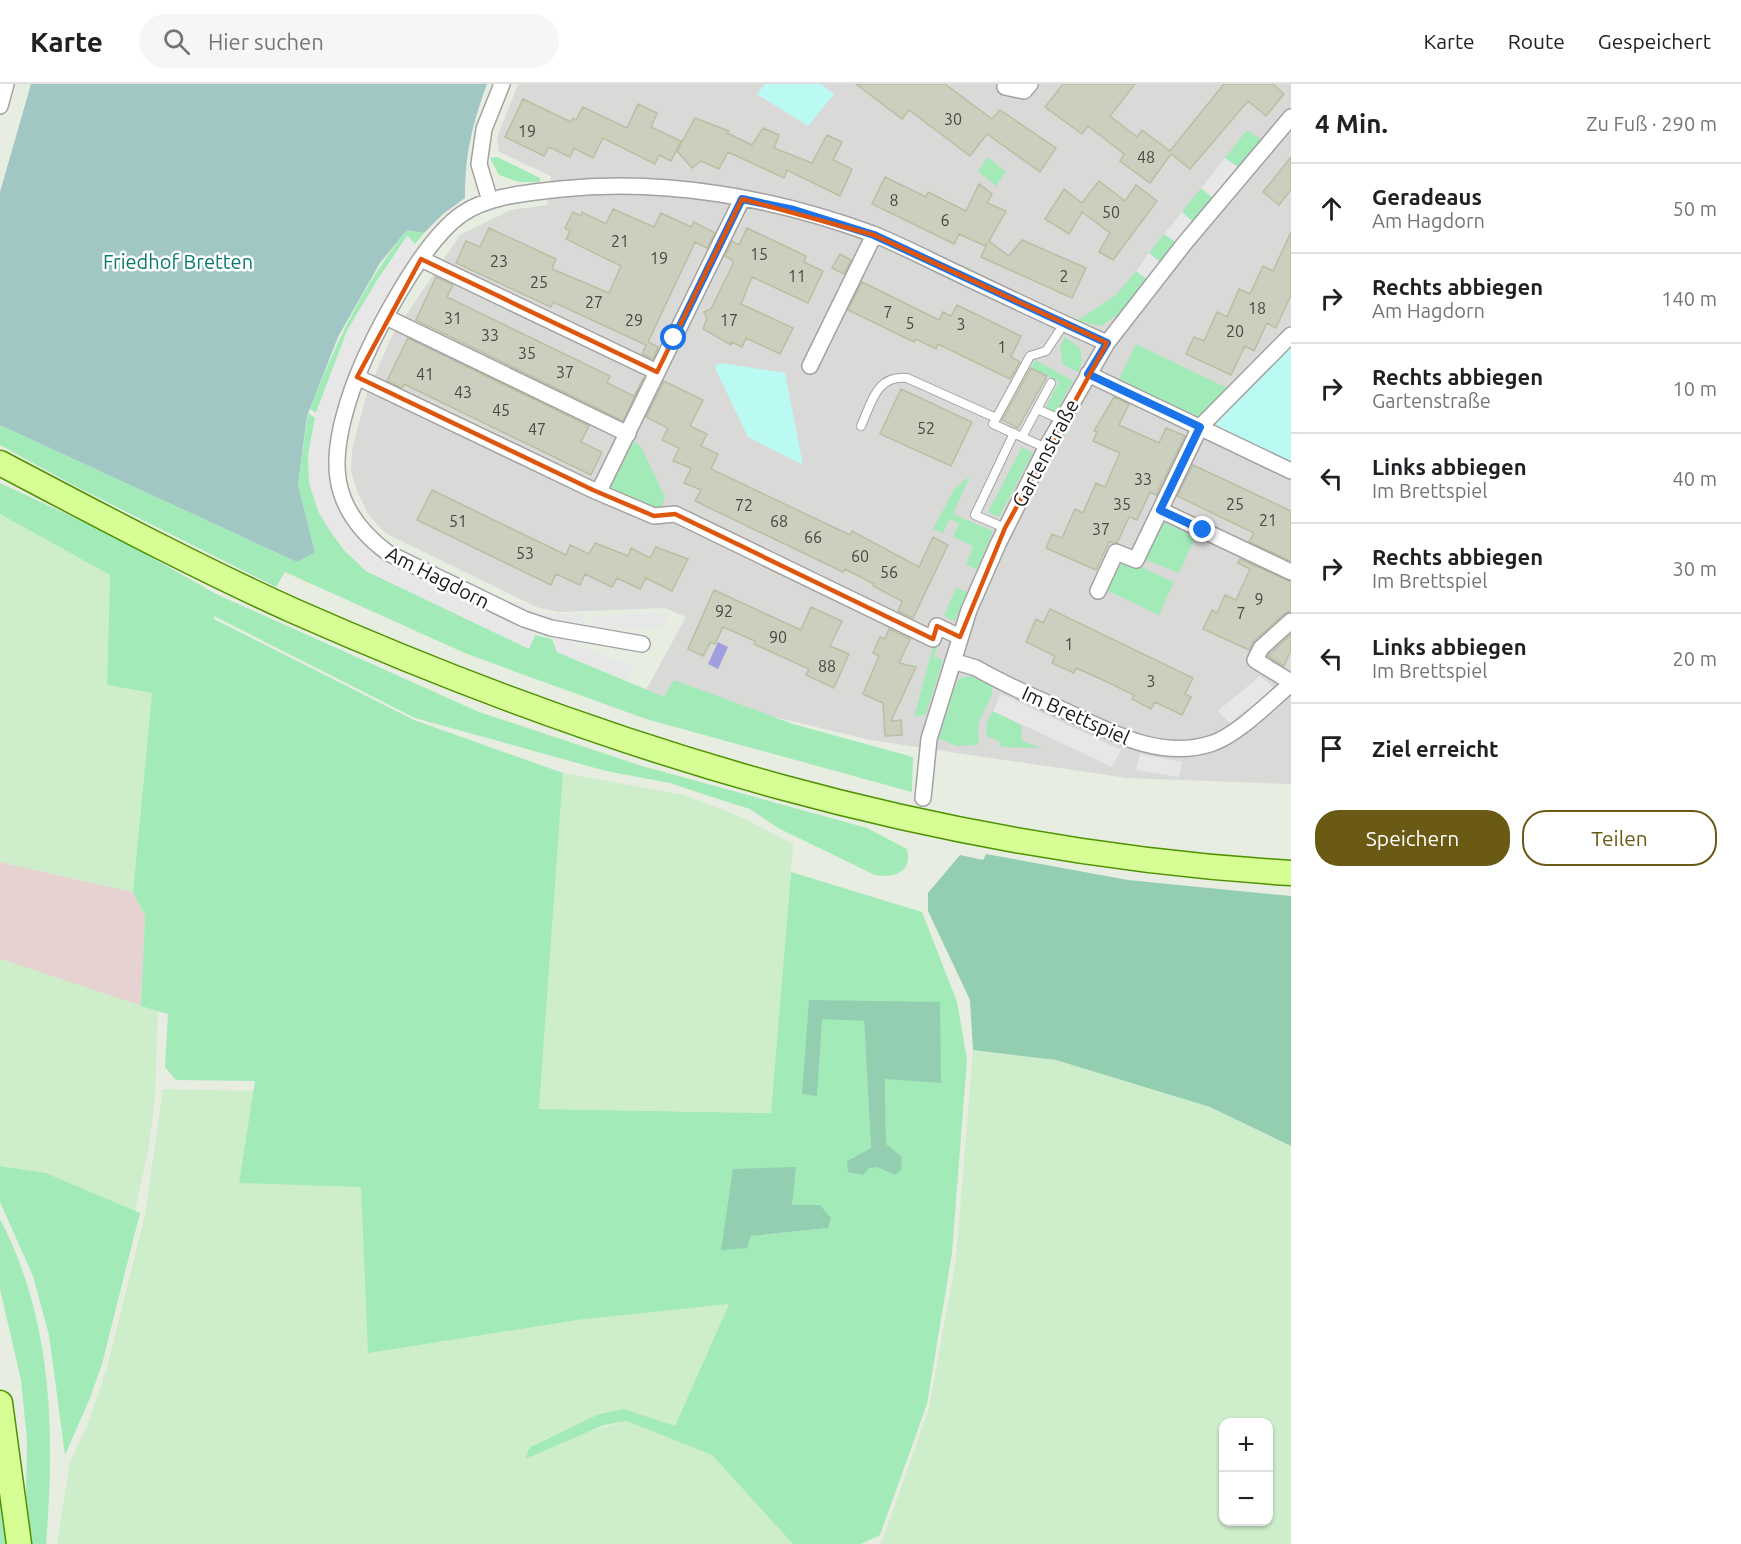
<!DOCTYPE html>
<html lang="de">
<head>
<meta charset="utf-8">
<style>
	:root { --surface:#fff; --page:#f6f6f6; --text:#202124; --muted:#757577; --line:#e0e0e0; --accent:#6b5a14 }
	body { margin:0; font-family:Ubuntu,sans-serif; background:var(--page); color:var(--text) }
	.controls { position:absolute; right:18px; bottom:18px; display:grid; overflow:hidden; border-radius:12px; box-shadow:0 2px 4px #0004 }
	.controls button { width:54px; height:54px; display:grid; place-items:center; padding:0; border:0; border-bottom:2px solid var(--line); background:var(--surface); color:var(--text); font:30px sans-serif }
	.stop { position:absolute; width:18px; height:18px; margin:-14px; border:4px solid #1a73e8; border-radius:50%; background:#fff }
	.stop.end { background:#1a73e8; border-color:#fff; box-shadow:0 2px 6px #0008 }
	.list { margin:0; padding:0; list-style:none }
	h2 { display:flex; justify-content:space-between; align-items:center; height:78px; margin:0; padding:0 24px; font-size:26px }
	h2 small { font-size:20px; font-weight:400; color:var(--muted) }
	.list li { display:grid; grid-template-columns:39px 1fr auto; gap:18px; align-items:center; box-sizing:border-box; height:90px; padding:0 24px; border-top:2px solid var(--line) }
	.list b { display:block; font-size:22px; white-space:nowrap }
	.list p { margin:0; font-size:20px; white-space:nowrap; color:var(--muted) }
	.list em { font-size:20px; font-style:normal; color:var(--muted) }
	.actions { display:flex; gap:12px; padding:18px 24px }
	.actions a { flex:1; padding:14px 0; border:2px solid var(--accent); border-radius:24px; text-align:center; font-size:21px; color:var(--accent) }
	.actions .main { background:var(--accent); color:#fff }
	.icon { flex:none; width:33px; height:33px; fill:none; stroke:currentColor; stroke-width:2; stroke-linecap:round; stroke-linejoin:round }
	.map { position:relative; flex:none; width:1291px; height:1460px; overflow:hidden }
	header { display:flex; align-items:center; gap:36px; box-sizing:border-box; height:84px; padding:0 30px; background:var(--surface); border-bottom:2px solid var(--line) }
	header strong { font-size:28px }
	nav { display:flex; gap:33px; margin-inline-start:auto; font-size:21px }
	.search { width:420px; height:54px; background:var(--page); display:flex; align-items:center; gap:15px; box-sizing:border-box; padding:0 21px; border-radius:33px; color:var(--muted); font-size:22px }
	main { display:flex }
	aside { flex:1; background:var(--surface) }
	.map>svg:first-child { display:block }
</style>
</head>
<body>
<header>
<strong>Karte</strong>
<div class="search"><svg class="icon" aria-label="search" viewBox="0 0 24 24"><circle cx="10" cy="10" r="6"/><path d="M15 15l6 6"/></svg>Hier suchen</div>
<nav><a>Karte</a><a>Route</a><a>Gespeichert</a></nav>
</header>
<main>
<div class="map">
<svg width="1291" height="1460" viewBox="0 0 1291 1460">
	<rect width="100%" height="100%" fill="#e7ede0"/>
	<path fill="#d9d9d8" d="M 518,0 L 1291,0 L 1291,700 L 1127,694 L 870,656 L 726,621 L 669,619 L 645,608 L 686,533 L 665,524 L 559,528 L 539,524 L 385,449 L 368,430 L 357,407 L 351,387 L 352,365 L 367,309 L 392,252 L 460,151 L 511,126 L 547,121 L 551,92 L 499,68 L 497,54 Z"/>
	<path fill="#e7d2d2" d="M 0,778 L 133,808 L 145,832 L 141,922 L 0,875 Z"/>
	<path fill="#ceedca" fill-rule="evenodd" d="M 0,430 L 110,491 L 107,601 L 152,609 L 133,808 L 0,778 Z
		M 563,689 L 684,711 L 741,733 L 793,760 L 772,1029 L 539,1025 Z
		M 0,875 L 158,927 L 155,1013 L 149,1061 L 135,1127 L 46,1089 L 0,1082 Z
		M 973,966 L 1056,976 L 1210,1023 L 1291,1062 L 1291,1460 L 881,1460 L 929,1324 L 956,1175 ZM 1224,1338 L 1268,1338 L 1268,1438 L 1224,1438 Z
		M 163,1005 L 254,1007 L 239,1099 L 361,1102 L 577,1236 L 729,1220 L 675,1342 L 624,1325 L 599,1330 L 530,1362 L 627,1337 L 670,1352 L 712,1371 L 793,1460 L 57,1460 L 70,1378 L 88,1339 L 107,1284 L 145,1131 Z"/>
	<path fill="#a3eab9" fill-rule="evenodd" d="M 1247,46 L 1262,56 L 1238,83 L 1225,74 Z
		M 497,73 L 540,94 L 540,98 L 519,98 L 499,91 L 490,74 Z
		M 988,73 L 1006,88 L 996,102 L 978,87 Z
		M 1201,104 L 1213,114 L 1193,138 L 1182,128 Z
		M 407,146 L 424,149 L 415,160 L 407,152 L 378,195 L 347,247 L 316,329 L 310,325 C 336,259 362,202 407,146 Z
		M 1164,150 L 1176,158 L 1160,178 L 1149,169 Z
		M 1136,187 L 1147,195 L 1123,227 L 1101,242 L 1077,237 L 1116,211 Z
		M 1065,253 L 1080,264 L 1082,277 L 1078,288 L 1063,281 L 1060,262 Z
		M 1136,260 L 1229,305 L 1200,336 L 1117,299 Z
		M 1035,276 L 1073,297 L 1055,330 L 1045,325 L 1059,298 L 1031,284 Z
		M 308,329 L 315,334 L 308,372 L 330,447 L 344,466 L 366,487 L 529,564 L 535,551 L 552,555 L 557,568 L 664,613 L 674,596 L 793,640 L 913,673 L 912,708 L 646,635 L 467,570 L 285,488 L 276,503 L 73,401 L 0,361 L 0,341 L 297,478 L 315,467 L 298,401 Z
		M 636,358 L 642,365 L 665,413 L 662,422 L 653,426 L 612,406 L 609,399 L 626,361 Z
		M 1022,363 L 1033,369 L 999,433 L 988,428 Z
		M 970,392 L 953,430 L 993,447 L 977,485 L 966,481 L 973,462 L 953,453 L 959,439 L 949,435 L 943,449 L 933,445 L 955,404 Z
		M 0,399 L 114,452 L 216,510 L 479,628 L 642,682 L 867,744 L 907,765 C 913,789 894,794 875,791 L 778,744 L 750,725 L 715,714 L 670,699 L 606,687 L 415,634 L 214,532 L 214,535 L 414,636 L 563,689 L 539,1025 L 771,1029 L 791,788 L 922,828 L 957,918 L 967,975 L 952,1169 L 927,1320 L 880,1451 L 861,1460 L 793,1460 L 712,1371 L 627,1337 L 604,1341 L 525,1375 L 530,1363 L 599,1330 L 624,1325 L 675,1342 L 729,1220 L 577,1236 L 368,1269 L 361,1103 L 239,1099 L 255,997 L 176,996 L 165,983 L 168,930 L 141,922 L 145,832 L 133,808 L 152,609 L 107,601 L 110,491 L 0,430 ZM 940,918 L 885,994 L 886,1060 L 877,1083 L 869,1083 L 847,1077 L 871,1064 L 864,937 L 822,934 ZM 792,1121 L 820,1121 L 827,1144 L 751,1152 Z
		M 1161,437 L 1195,453 L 1179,489 L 1143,475 Z
		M 1119,473 L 1174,498 L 1159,531 L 1104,505 Z
		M 956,504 L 967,508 L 955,537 L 944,532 Z
		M 934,560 L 937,561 L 934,573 L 943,576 L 926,630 L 914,633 Z
		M 972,592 L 992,599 C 995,615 981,627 978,642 C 977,649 980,654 978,661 L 957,662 L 939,655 L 953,607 L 960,594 Z
		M 993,627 L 1021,641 L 1022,657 L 1042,664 L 1001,663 L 999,657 L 987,652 C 985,642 988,635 993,627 Z
		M 0,1082 L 46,1089 L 140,1129 L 102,1280 L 90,1314 L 65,1371 L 49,1251 L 33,1192 L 0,1118 Z
		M 0,1135 C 53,1237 55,1348 46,1460 L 31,1460 L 26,1413 L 27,1356 L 21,1296 L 0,1205 Z
		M 0,1395 L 6,1460 L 0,1460 Z"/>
	<path fill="#93ceb1" d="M 986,770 L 1128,796 L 1291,812 L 1291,1062 L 1210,1023 L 1056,976 L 973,966 L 970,916 L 928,827 L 928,809 L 960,771 L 983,776 Z
		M 809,916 L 940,918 L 941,999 L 885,995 L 886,1060 L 902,1073 L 901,1086 L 895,1091 L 877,1083 L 869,1084 L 863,1091 L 848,1088 L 847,1077 L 871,1064 L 864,937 L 822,935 L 817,1012 L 802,1010 Z
		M 796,1083 L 792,1121 L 820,1121 L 831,1134 L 828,1144 L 751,1152 L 747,1164 L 721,1166 L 733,1085 Z"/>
	<path fill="#a1c7c5" d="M 31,0 L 487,0 C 472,41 465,70 465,114 L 443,130 L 424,149 L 407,146 L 380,179 L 338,253 L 307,332 L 298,401 L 315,468 L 297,478 L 0,341 L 0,108 Z"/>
	<path fill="#bafaf3" d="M 765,0 L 821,0 L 834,10 L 808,42 L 757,10 Z
		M 1291,259 L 1291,381 L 1215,343 L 1219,332 Z
		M 721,279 L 785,289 L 803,381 L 748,353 L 716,286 L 716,281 Z"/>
	<path fill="#e7e7e7" d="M 1225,74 L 1238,83 L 1213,114 L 1201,104 Z
		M 1182,128 L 1193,138 L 1176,158 L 1164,150 Z
		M 408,152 L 418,165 L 389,207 L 362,255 L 334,330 L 326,374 L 328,397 L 335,421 L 368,465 L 437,502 L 536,549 L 529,565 L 366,487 L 330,447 L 318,427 L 309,399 L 308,372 L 316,329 L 347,247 L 378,195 Z
		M 1149,169 L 1160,178 L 1147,195 L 1136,187 Z
		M 448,486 L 486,505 L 483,511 L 445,492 Z
		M 511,517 L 542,529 L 584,531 L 584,538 L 552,538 L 508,524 Z
		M 644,529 L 669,530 L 663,543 L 593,545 L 593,532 Z
		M 553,552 L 633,583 L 627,597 L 557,568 Z
		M 1260,592 L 1274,604 L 1230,639 L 1218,627 Z
		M 1001,610 L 1121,666 L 1112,683 L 993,627 Z
		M 1140,670 L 1182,678 L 1179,693 L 1136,686 Z"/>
	<path fill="#a09fdd" d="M 718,558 L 728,563 L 718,585 L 708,580 Z"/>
	<path fill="#cbd0be" stroke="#b8bfa2" stroke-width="1.5" d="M 856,0 L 945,0 L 992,35 L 1000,26 L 1056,64 L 1040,88 L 987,50 L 970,72 L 909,26 L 902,35 Z
		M 1063,0 L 1135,0 L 1110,32 L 1137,53 L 1142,46 L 1170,67 L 1224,0 L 1273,0 L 1284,10 L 1266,32 L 1248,17 L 1190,85 L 1171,70 L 1150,99 L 1120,77 L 1124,70 L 1088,42 L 1082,50 L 1045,23 Z
		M 523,15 L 571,38 L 573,34 L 576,36 L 583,23 L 627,44 L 638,20 L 657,29 L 651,43 L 681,57 L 671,77 L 659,71 L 655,80 L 603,54 L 593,74 L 574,64 L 570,73 L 549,63 L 544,72 L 505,53 Z
		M 695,34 L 729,47 L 727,49 L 752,61 L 763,44 L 779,51 L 774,64 L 812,79 L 827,51 L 842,58 L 833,76 L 852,85 L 840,112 L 787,86 L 784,94 L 728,68 L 719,85 L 701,77 L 692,84 L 677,67 Z
		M 1291,73 L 1291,106 L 1279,121 L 1263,108 Z
		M 885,93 L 926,113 L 928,108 L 966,127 L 979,100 L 992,110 L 987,119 L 1006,127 L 989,157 L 1009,172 L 1022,156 L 1086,184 L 1072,214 L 981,173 L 987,159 L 985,162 L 959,150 L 954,160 L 872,120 Z
		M 1099,97 L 1125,117 L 1136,101 L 1157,117 L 1113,176 L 1099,168 L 1110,149 L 1082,128 L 1069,150 L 1045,135 L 1064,105 L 1082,119 Z
		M 613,125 L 654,143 L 661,129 L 691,143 L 694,138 L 715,149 L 707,164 L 695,158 L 648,258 L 658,263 L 653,275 L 642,270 L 646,261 L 553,218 L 551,223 L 456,179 L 466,157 L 480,163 L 489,144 L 556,175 L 552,185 L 609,209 L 621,182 L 566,155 L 570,147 L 565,144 L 573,128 L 581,132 L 582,128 L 606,140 Z
		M 747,144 L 806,172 L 804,178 L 823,187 L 808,219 L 752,193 L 741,220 L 793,244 L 780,270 L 746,254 L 742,263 L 732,258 L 731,261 L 703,245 L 707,234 L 704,228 L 711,225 L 733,180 L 732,176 L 725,172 L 732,157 L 739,161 Z
		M 1291,148 L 1291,211 L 1276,244 L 1267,239 L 1254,267 L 1245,262 L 1231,291 L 1186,270 L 1194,253 L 1204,257 L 1217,228 L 1227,233 L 1239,205 L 1250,210 L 1263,182 L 1273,187 Z
		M 840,170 L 851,176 L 844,190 L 832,184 Z
		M 436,193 L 453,201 L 447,213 L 610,292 L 607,299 L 634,312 L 644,293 L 623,337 L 416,236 Z
		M 862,198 L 939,236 L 943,228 L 951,232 L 957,221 L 1021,252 L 1011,273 L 1020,278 L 1010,295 L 938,260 L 936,265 L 916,255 L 914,258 L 848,226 Z
		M 408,254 L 589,342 L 581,358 L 602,368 L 591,391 L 404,300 L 402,304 L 387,297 Z
		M 1031,284 L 1047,292 L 1018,344 L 1002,336 Z
		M 664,297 L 703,316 L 690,342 L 707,350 L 701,362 L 718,370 L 711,385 L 850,451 L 852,447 L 919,483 L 933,453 L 948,461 L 913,534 L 898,527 L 902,517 L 873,502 L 874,500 L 845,485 L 843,488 L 695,417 L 701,406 L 684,399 L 691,384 L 673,377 L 679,364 L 662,356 L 668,344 L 646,333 Z
		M 901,305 L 972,338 L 951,382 L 880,350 Z
		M 1114,313 L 1129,320 L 1119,341 L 1159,359 L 1166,344 L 1185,352 L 1156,411 L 1150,408 L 1137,436 L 1129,433 L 1117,459 L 1109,458 L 1096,486 L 1046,464 L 1052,450 L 1062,454 L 1075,425 L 1083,429 L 1096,399 L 1105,403 L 1120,369 L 1093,357 L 1097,348 L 1094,347 Z
		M 1193,381 L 1291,427 L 1291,477 L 1249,458 L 1254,449 L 1177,412 Z
		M 432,406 L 566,471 L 570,461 L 589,470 L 595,459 L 628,472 L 631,464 L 650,474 L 656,463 L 688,475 L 672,507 L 646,494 L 640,505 L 617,494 L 612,503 L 585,490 L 580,501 L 556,490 L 551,501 L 417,436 Z
		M 1240,475 L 1291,498 L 1291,527 L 1284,530 L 1254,557 L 1249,566 L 1203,545 L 1212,526 L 1217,529 L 1225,511 L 1236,516 L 1250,485 L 1238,479 Z
		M 714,506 L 801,546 L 811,523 L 842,537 L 830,562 L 849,570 L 834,604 L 806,591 L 809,585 L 754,560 L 755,557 L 723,543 L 715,560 L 711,558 L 703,572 L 688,565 Z
		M 1050,525 L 1193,594 L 1185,610 L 1191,613 L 1182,631 L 1155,618 L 1151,625 L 1132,615 L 1134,611 L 1101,595 L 1076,584 L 1074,589 L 1052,579 L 1055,572 L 1026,558 L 1036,535 L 1043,539 Z
		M 889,545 L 910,555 L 899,579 L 916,583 L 891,637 L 901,636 L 902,651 L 885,652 L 883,619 L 863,610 L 879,572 L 873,569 L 880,553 L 885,555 Z
		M 1291,550 L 1291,566 L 1284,582 L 1268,572 Z"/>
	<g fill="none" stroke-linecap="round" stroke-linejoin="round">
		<defs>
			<path id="lane" d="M 1037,325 L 1051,299
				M 861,342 C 872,318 876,291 907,294 L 996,334
				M 1022,353 L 1037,325 L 1062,336
				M 1046,364 L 993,340 L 1030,272 L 1046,267 L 1064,240
				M 1005,444 L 975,431 L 1014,349"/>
			<path id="street" d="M 1005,3 L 1024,7 L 1030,0
				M 0,22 L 6,0
				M 490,117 L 479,80 L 484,45 L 502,0
				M 421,175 L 657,288
				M 386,233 L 628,350
				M 810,282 L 874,151
				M 1088,290 L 1291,387
				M 357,293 L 593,406 L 654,432 L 675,430 L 933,555 L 937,542 L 960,553
				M 599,407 L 742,115
				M 1160,426 L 1291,488
				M 1098,507 L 1116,468 L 1136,476 L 1200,343 L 1291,251
				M 1291,537 L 1261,564 L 1255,576 L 1291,598
				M 642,560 L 551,544 L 524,535 L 388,469 C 326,423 329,373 352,306 C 369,258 421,158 462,130 C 489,111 529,109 561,105 C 665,94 775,114 873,150 C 903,162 931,177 961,191 C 1009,214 1058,237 1107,259
				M 953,577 L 976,584 C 1004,600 1033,613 1063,626 C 1109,647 1158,676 1210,660 C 1237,652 1269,618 1291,600
				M 923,714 L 929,655 L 969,526 L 998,460 L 1046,364 L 1107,259 L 1184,160 L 1291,33"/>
			<path id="primary" d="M 0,379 C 97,430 194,482 294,527 C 613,668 941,768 1291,789
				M 0,1319 L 19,1460"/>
		</defs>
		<use href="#lane" stroke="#a2a2a2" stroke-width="10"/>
		<use href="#street" stroke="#a2a2a2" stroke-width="18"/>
		<use href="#primary" stroke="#4d9200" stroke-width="27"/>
		<use href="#lane" stroke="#fff" stroke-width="8"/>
		<use href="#street" stroke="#fff" stroke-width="15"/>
		<use href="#primary" stroke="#d7fe94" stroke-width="24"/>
	</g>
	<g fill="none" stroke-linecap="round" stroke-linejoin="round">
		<path stroke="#1a73e8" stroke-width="8" d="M 674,254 L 742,115 L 794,126 L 874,151 L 1107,259 L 1088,290 L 1200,343 L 1160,426 L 1203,446"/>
	</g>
	<path fill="none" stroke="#de560d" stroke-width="4.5" stroke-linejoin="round" d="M 742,115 L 874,151 L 1107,259 L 1005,444 L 960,553 L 937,542 L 933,555 L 675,430 L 654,432 L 593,406 L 357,293 L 421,175 L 657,288 Z"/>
	<g text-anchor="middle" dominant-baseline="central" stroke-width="5" stroke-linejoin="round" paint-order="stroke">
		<g font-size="16" fill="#474844">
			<text x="953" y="35">30</text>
			<text x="527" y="47">19</text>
			<text x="1146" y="73">48</text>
			<text x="894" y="116">8</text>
			<text x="1111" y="128">50</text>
			<text x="945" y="136">6</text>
			<text x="620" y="157">21</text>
			<text x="759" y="170">15</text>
			<text x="659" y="174">19</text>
			<text x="499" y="177">23</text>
			<text x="797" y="192">11</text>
			<text x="1064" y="192">2</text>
			<text x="539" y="198">25</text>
			<text x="594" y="218">27</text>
			<text x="1257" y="224">18</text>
			<text x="888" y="228">7</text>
			<text x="453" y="234">31</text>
			<text x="634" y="236">29</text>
			<text x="729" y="236">17</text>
			<text x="910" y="239">5</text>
			<text x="961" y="240">3</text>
			<text x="1235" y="247">20</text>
			<text x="490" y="251">33</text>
			<text x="1002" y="263">1</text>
			<text x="527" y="269">35</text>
			<text x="565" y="288">37</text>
			<text x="425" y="290">41</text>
			<text x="463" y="308">43</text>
			<text x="501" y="326">45</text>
			<text x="926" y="344">52</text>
			<text x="537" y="345">47</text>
			<text x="1143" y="395">33</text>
			<text x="1122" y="420">35</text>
			<text x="1235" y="420">25</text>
			<text x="744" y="421">72</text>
			<text x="1268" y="436">21</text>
			<text x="458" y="437">51</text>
			<text x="779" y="437">68</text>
			<text x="1101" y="445">37</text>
			<text x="813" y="453">66</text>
			<text x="525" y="469">53</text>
			<text x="860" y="472">60</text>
			<text x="889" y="488">56</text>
			<text x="1259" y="515">9</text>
			<text x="724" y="527">92</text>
			<text x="1241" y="529">7</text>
			<text x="778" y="553">90</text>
			<text x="1069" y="560">1</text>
			<text x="827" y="582">88</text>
			<text x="1151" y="597">3</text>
		</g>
		<g font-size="20" fill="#087a6d" stroke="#fff">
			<text x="178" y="177">Friedhof Bretten</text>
		</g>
		<g font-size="20" fill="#1b1b1b" stroke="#fff">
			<text transform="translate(1045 369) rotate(-62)">Gartenstraße</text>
			<text transform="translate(438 493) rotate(27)">Am Hagdorn</text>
			<text transform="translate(1076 631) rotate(24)">Im Brettspiel</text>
		</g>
	</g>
</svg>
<div class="controls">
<button>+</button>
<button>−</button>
</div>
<div class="stop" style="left:674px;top:254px"></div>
<div class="stop end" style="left:1203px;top:446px"></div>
</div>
<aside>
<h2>4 Min.<small>Zu Fuß · 290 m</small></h2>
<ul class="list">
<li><svg class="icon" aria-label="ahead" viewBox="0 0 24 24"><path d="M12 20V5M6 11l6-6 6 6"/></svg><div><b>Geradeaus</b><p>Am Hagdorn</p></div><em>50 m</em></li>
<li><svg class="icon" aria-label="right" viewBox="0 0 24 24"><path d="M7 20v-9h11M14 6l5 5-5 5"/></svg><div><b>Rechts abbiegen</b><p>Am Hagdorn</p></div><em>140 m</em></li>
<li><svg class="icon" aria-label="right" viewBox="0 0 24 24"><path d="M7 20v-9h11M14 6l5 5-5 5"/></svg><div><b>Rechts abbiegen</b><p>Gartenstraße</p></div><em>10 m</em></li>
<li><svg class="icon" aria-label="left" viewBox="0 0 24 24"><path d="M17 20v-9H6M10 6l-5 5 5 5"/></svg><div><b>Links abbiegen</b><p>Im Brettspiel</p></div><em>40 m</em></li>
<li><svg class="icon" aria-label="right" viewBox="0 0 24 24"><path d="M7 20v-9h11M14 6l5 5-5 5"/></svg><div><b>Rechts abbiegen</b><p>Im Brettspiel</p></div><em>30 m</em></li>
<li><svg class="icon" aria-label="left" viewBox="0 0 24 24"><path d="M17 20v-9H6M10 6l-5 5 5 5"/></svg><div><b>Links abbiegen</b><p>Im Brettspiel</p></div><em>20 m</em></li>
<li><svg class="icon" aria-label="arrive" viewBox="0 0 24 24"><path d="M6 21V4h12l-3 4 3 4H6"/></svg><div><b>Ziel erreicht</b></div></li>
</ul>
<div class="actions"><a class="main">Speichern</a><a>Teilen</a></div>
</aside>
</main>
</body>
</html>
